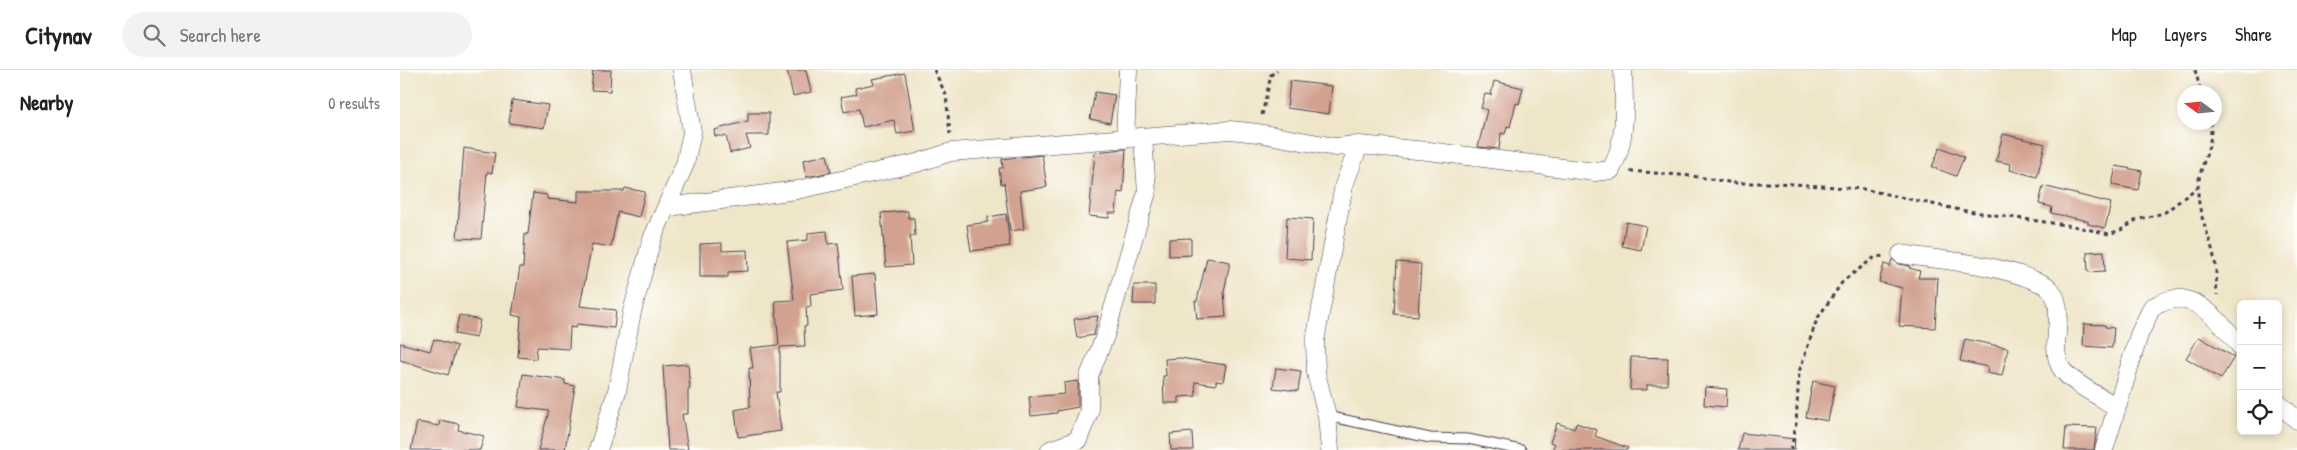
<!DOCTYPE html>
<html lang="en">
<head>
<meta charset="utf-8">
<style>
	:root { --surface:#fff; --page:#f2f2f2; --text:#222; --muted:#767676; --line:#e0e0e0 }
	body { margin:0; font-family:"Patrick Hand",sans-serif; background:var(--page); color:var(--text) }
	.controls { position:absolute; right:15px; bottom:15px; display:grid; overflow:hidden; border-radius:8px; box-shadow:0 2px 8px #0003 }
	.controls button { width:45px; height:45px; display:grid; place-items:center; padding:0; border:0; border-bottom:1px solid var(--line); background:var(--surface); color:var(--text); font:25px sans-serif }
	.compass { position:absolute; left:1777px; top:15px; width:45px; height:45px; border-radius:50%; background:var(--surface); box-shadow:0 2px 8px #0003; rotate:285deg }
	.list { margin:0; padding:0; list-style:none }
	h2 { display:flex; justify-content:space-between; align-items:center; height:65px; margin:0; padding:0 20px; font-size:21px }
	h2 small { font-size:16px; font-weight:400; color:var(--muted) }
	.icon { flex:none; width:28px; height:28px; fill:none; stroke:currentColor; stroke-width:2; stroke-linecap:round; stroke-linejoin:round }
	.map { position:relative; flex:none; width:1897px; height:380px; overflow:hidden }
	header { display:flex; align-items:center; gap:30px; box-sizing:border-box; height:70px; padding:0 25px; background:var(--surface); border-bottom:1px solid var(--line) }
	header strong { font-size:24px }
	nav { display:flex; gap:28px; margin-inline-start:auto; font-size:18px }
	.search { width:350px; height:45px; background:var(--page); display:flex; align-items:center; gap:12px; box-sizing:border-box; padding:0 18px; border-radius:28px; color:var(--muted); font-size:19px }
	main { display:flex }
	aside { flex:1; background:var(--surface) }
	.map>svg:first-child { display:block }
</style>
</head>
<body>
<header>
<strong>Citynav</strong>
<div class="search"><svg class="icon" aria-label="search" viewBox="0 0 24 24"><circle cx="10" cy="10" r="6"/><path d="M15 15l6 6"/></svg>Search here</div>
<nav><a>Map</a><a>Layers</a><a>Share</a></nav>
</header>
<main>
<aside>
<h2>Nearby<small>0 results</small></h2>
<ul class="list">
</ul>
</aside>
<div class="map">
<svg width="1897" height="380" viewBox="0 0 1897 380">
	<rect width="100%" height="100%" fill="#fdfcf7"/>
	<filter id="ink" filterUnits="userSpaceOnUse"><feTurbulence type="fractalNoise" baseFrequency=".02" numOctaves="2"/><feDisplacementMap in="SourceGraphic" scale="10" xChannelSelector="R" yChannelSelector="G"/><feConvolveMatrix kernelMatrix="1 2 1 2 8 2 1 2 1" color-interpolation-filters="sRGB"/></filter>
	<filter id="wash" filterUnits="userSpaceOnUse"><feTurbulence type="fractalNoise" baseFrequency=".0096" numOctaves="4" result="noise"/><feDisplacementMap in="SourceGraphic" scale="20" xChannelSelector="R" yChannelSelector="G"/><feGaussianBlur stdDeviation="1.12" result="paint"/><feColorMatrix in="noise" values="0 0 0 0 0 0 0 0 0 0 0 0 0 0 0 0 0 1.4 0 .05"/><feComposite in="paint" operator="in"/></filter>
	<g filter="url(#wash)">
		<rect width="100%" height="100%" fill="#efe5c8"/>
		<g id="blocks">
			<path fill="#d2a190" d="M 193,0 L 211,0 L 210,21 L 191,20 Z
				M 387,0 L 406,0 L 411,22 L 393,26 Z
				M 505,3 L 515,61 L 497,64 L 494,50 L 463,57 L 459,39 L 444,42 L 441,27 L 457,24 L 455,18 L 474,14 L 472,9 Z
				M 890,11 L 932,16 L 929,44 L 887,38 Z
				M 1094,11 L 1123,18 L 1119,34 L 1116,33 L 1110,57 L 1107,56 L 1105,64 L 1101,63 L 1099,79 L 1078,77 L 1087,40 L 1081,38 L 1085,24 L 1091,25 Z
				M 695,22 L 715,25 L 710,53 L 690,49 Z
				M 112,30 L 148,35 L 144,58 L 109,53 Z
				M 348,43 L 369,43 L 369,65 L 346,65 L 350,78 L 330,83 L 326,66 L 315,66 L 314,60 L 348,51 Z
				M 1603,64 L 1645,74 L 1637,107 L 1610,100 L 1611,94 L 1596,91 Z
				M 1540,77 L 1564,87 L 1556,106 L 1532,97 Z
				M 64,78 L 95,83 L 92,103 L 87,102 L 81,169 L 57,168 Z
				M 726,79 L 723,123 L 718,122 L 716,143 L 709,143 L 709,148 L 689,146 L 695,82 Z
				M 427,85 L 431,102 L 406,107 L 403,90 Z
				M 642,85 L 647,117 L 620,121 L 624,159 L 610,161 L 604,113 L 601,114 L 599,98 L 603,98 L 602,89 Z
				M 1716,96 L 1742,101 L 1738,120 L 1712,115 Z
				M 1643,116 L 1711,133 L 1705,158 L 1688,154 L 1688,151 L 1651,143 L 1652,137 L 1639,134 Z
				M 225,118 L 245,122 L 239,147 L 218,142 L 211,177 L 192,174 L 180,236 L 216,240 L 214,258 L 177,254 L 176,258 L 170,257 L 169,279 L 137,277 L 136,289 L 118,287 L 121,247 L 112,245 L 120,197 L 123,197 L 125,164 L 128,164 L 133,123 L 147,125 L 147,129 L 178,132 L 178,121 L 224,121 Z
				M 508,141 L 508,148 L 514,148 L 515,166 L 510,166 L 512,195 L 486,197 L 481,143 Z
				M 606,144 L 610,176 L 571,181 L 567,155 L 588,152 L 588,147 Z
				M 887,147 L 913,149 L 911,190 L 885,188 Z
				M 1226,152 L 1246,156 L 1241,180 L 1222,176 Z
				M 427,161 L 428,174 L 438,173 L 443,220 L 410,224 L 411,236 L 406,237 L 407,256 L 404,256 L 405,276 L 380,277 L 380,322 L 376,322 L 381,361 L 338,367 L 335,340 L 350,337 L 349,298 L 353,298 L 350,278 L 379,275 L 375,231 L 394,230 L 387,172 L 408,170 L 408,163 Z
				M 791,168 L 791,185 L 769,186 L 769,169 Z
				M 322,173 L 322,181 L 347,180 L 348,201 L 328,202 L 328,207 L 300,207 L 300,174 Z
				M 1704,181 L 1705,201 L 1688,202 L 1687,182 Z
				M 807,188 L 830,192 L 824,222 L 826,247 L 797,249 L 795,231 L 797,231 Z
				M 1492,189 L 1499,194 L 1510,196 L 1509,198 L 1520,201 L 1518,208 L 1538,208 L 1535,258 L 1499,256 L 1502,218 L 1479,212 L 1484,194 L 1490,196 Z
				M 997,192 L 1021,194 L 1018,246 L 994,244 Z
				M 475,204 L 478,244 L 455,246 L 452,206 Z
				M 734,215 L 755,215 L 755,234 L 733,234 Z
				M 59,245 L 80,250 L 76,268 L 55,264 Z
				M 698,246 L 694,265 L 677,268 L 674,249 Z
				M 1684,254 L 1705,255 L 1705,257 L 1714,258 L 1712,278 L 1683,276 Z
				M 1799,267 L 1834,287 L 1821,309 L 1786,288 Z
				M 34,269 L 57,276 L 48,305 L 0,290 L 0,273 L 30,281 Z
				M 1565,269 L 1608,278 L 1602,306 L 1587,303 L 1588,297 L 1560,291 Z
				M 1231,287 L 1268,288 L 1267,315 L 1247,315 L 1247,320 L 1230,320 Z
				M 780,288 L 826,295 L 823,312 L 816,311 L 816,315 L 795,312 L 796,326 L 779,327 L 779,333 L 764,333 L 763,306 L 766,306 L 765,289 Z
				M 288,294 L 290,319 L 288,319 L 288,344 L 282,344 L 288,380 L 268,380 L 263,296 Z
				M 876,298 L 901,301 L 898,321 L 873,318 Z
				M 123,304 L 165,310 L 165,314 L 175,316 L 165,380 L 138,380 L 149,341 L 118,337 Z
				M 678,311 L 678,337 L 657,341 L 657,343 L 631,346 L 629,327 L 665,324 L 664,313 Z
				M 1413,311 L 1435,316 L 1428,351 L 1406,347 Z
				M 1305,317 L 1327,319 L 1326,337 L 1304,335 Z
				M 40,350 L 59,354 L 58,360 L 84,366 L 80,380 L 11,380 L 17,352 L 39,356 Z
				M 1157,353 L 1174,359 L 1176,353 L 1197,360 L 1195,366 L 1228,378 L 1227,380 L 1152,380 L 1155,374 L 1150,372 Z
				M 1666,357 L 1697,358 L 1694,380 L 1664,380 Z
				M 792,362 L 793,380 L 771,380 L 770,364 Z
				M 1342,363 L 1395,369 L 1394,380 L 1338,380 Z"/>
		</g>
	</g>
	<g filter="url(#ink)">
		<use href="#blocks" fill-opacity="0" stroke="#413f50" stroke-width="1"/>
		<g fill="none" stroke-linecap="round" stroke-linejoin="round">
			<defs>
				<path id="service" d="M 927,346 L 1030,368 L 1068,369 L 1121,380"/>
				<path id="minor" d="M 725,69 L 728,0
					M 268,137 L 397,120 L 517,93 L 551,82 L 830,60 L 858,63 L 935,77 L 959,75 L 1028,81 L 1195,102 L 1211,100 C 1228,68 1224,35 1223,0
					M 1501,184 C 1544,191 1590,193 1631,209 C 1636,212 1644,213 1648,217 C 1670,238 1647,273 1661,298 C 1670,312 1702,328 1717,337
					M 1878,333 L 1897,350
					M 198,380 L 217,321 L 232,242 L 252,169 L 285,94 L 292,62 L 282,0
					M 650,380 L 678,370 L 689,342 L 689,306 L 705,266 L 747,122 L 743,68
					M 930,380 L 927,346 L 916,303 L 915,271 L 944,115 L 959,75
					M 1704,380 L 1739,265 L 1752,237 C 1758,235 1764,231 1770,230 C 1797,222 1827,259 1841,277"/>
			</defs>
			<use href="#service" stroke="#413f50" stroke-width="11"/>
			<use href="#minor" stroke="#413f50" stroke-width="19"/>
			<path stroke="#413f50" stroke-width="3" stroke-dasharray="4 4" stroke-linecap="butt" d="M 534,0 L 546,25 L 550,64
				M 1795,0 L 1801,22
				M 862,45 L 871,5 L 877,0
				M 1810,52 C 1815,76 1798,96 1798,120 C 1798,146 1809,162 1814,187 C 1817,199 1816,213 1817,225
				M 1230,101 L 1292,106 L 1334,113 L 1379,113 L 1463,119 L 1560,140 L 1673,156 L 1709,164 L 1723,159 L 1736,150 L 1764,143 L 1798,117
				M 1391,380 L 1396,354 L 1399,302 L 1417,249 L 1443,211 L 1475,187 L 1484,186"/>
			<use href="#service" stroke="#fff" stroke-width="9"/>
			<use href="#minor" stroke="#fff" stroke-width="18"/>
		</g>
	</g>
</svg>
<div class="controls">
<button>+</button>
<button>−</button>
<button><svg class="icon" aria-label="locate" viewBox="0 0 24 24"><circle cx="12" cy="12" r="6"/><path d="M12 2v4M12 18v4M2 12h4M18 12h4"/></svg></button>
</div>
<svg class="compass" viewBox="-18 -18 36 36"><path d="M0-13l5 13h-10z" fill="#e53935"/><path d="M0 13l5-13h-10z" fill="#767676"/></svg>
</div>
</main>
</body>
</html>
